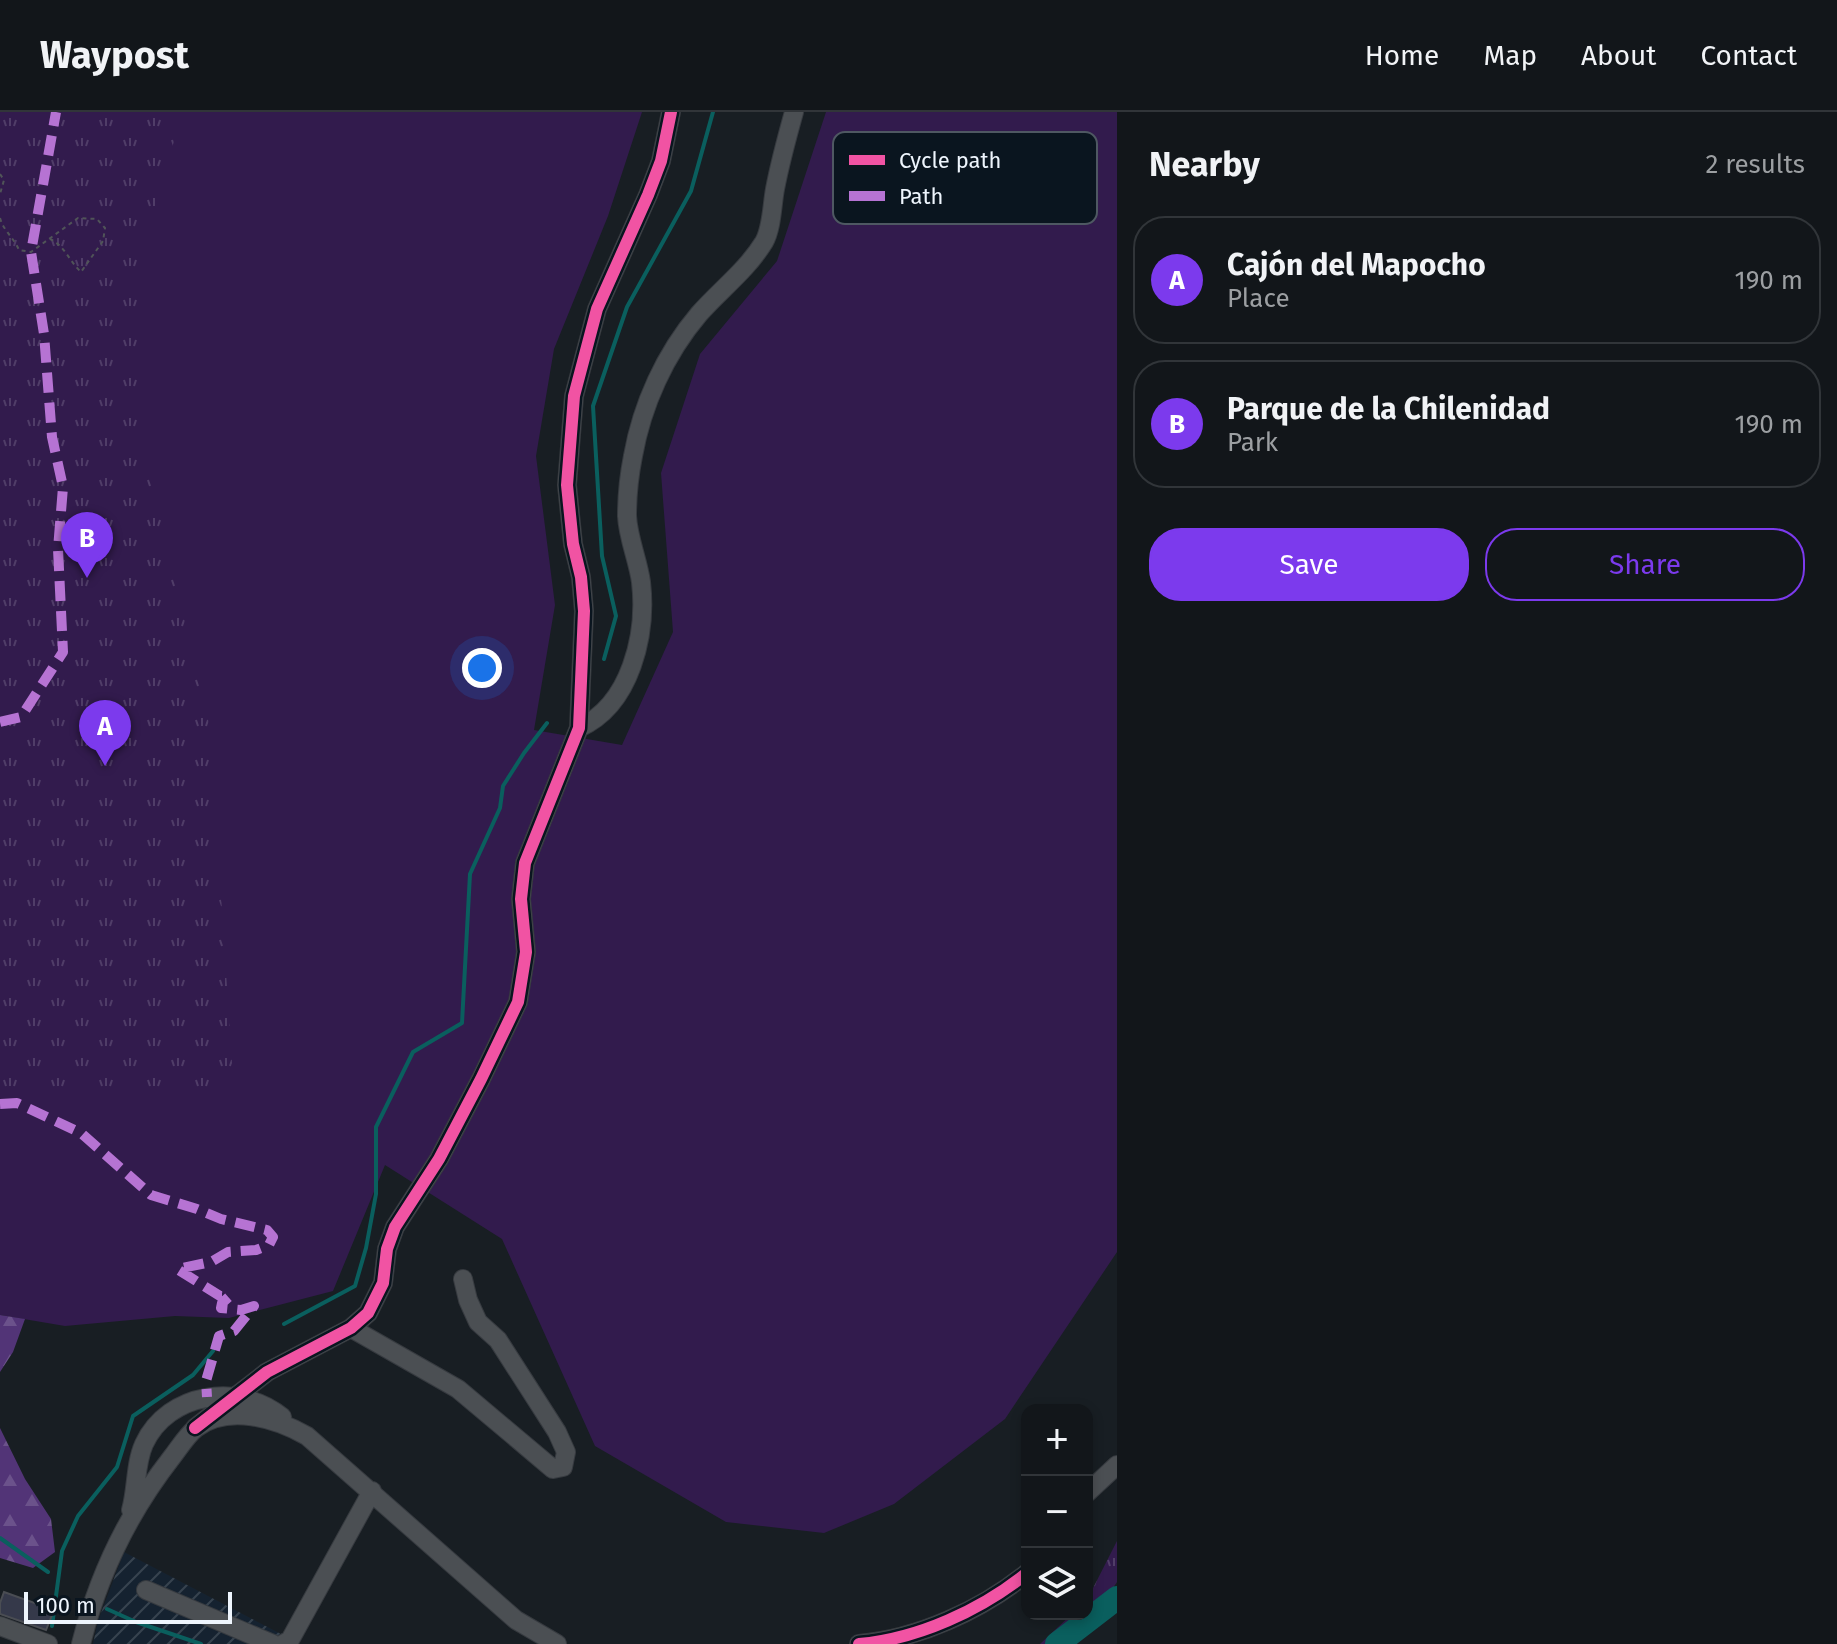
<!DOCTYPE html>
<html lang="en">
<head>
<meta charset="utf-8">
<style>
	:root { --surface:#12161a; --page:#1f2327; --text:#f1f3f6; --muted:#9c9fa2; --line:#313539; --accent:#7c3aed }
	body { margin:0; font-family:"Fira Sans",sans-serif; background:var(--page); color:var(--text) }
	.controls { position:absolute; right:24px; bottom:24px; display:grid; overflow:hidden; border-radius:16px; box-shadow:0 4px 12px #0003 }
	.controls button { width:72px; height:72px; display:grid; place-items:center; padding:0; border:0; border-bottom:2px solid var(--line); background:var(--surface); color:var(--text); font:40px sans-serif }
	.scale { position:absolute; left:24px; bottom:20px; width:208px; box-sizing:border-box; padding-left:8px; border:4px solid #eef5fd; border-top:0; font-size:22px; line-height:28px; white-space:nowrap; color:#eef5fd; -webkit-text-stroke:6px #0a151f; paint-order:stroke }
	.you { position:absolute; left:482px; top:556px; width:28px; height:28px; margin:-20px; border:6px solid #fff; border-radius:50%; background:#1a73e8; box-shadow:0 0 0 12px #1a73e833 }
	.badge { display:grid; place-items:center; width:52px; height:52px; border-radius:50%; background:var(--accent); color:#fff; font-size:26px; font-weight:700 }
	.pin { position:absolute; translate:-50% -66px; filter:drop-shadow(0 2px 4px #0008) }
	.pin::after { content:''; position:absolute; top:42px; width:28px; height:24px; background:inherit; clip-path:polygon(0 0,100% 0,50% 100%) }
	.list { margin:0; padding:0; list-style:none }
	h2 { display:flex; justify-content:space-between; align-items:center; height:104px; margin:0; padding:0 32px; font-size:34px }
	h2 small { font-size:26px; font-weight:400; color:var(--muted) }
	.list li { display:grid; grid-template-columns:52px 1fr auto; gap:24px; align-items:center; box-sizing:border-box; height:128px; margin:0 16px 16px; padding:0 16px; border:2px solid var(--line); border-radius:32px }
	.list b { display:block; font-size:30px; white-space:nowrap }
	.list p { margin:0; font-size:26px; white-space:nowrap; color:var(--muted) }
	.list em { font-size:26px; font-style:normal; color:var(--muted) }
	.actions { display:flex; gap:16px; padding:24px 32px }
	.actions a { flex:1; padding:18px 0; border:2px solid var(--accent); border-radius:32px; text-align:center; font-size:28px; color:var(--accent) }
	.actions .main { background:var(--accent); color:#fff }
	.icon { flex:none; width:44px; height:44px; fill:none; stroke:currentColor; stroke-width:2; stroke-linecap:round; stroke-linejoin:round }
	.map { position:relative; flex:none; width:1117px; height:1532px; overflow:hidden }
	header { display:flex; align-items:center; gap:48px; box-sizing:border-box; height:112px; padding:0 40px; background:var(--surface); border-bottom:2px solid var(--line) }
	header strong { font-size:38px }
	nav { display:flex; gap:44px; margin-inline-start:auto; font-size:28px }
	main { display:flex }
	aside { flex:1; background:var(--surface) }
	.map>svg:first-child { display:block }
</style>
</head>
<body>
<header>
<strong>Waypost</strong>
<nav><a>Home</a><a>Map</a><a>About</a><a>Contact</a></nav>
</header>
<main>
<div class="map">
<svg width="1117" height="1532" viewBox="0 0 1117 1532">
	<defs>
		<pattern id="industrial-furrows" width="10" height="10" patternUnits="userSpaceOnUse" patternTransform="scale(2)"><rect width="10" height="10" fill="#152230"/><path d="M-1 1l2-2M0 10L10 0M9 11l2-2" fill="none" stroke="#37434f"/></pattern>
		<pattern id="forest-firs" width="22" height="20" patternUnits="userSpaceOnUse" patternTransform="scale(2)"><rect width="22" height="20" fill="#523477"/><path d="M5 1l3.5 6h-7zM16 11l3.5 6h-7z" fill="#6b528b"/></pattern>
		<pattern id="park-tufts" width="24" height="20" patternUnits="userSpaceOnUse" patternTransform="scale(2)"><rect width="24" height="20" fill="#321b4d"/><path d="M3 7l-1-3M5 7V3M7 7l1-3M15 17l-1-3M17 17v-4M19 17l1-3" fill="none" stroke="#503d68"/></pattern>
	</defs>
	<rect width="100%" height="100%" fill="#181e23"/>
	<path fill="url(#industrial-furrows)" d="M 124,1440 L 281,1522 L 279,1532 L 93,1532 L 98,1509 Z"/>
	<path fill="#321b4d" d="M 0,0 L 642,0 L 608,104 L 554,237 L 536,344 L 555,493 L 534,618 L 622,633 L 673,520 L 661,361 L 700,242 L 777,149 L 826,0 L 1117,0 L 1117,1140 L 1005,1307 L 894,1392 L 824,1421 L 726,1410 L 595,1334 L 502,1127 L 385,1053 L 333,1179 L 229,1206 L 175,1204 L 65,1214 L 0,1203 Z"/>
	<path fill="url(#forest-firs)" d="M 0,1203 L 25,1207 L 13,1240 L 0,1260 Z
		M 0,1316 L 25,1367 L 51,1407 L 55,1440 L 33,1456 L 0,1446 Z"/>
	<path fill="url(#park-tufts)" d="M 0,0 L 187,0 L 174,29 L 140,153 L 139,316 L 210,616 L 232,951 L 227,984 L 0,976 Z
		M 1117,1429 L 1117,1470 L 1093,1505 L 1069,1532 L 1040,1532 L 1072,1502 L 1087,1502 L 1087,1488 Z"/>
	<g fill="none" stroke-linecap="round" stroke-linejoin="round">
		<path stroke="#0a5f5e" stroke-width="4" d="M 604,547 L 616,504 L 602,444 L 593,294 L 627,195 L 691,79 L 713,0
			M 284,1212 L 355,1174 L 366,1136 L 376,1082 L 376,1015 L 413,940 L 462,911 L 470,762 L 500,696 L 503,674 L 524,641 L 547,611
			M 0,1426 L 48,1460
			M 107,1497 L 136,1510 L 201,1532
			M 52,1514 L 62,1439 L 78,1404 L 117,1355 L 133,1304 L 193,1263 L 213,1239"/>
		<path stroke="#0a5f5e" stroke-width="24" d="M 1057,1532 L 1117,1486"/>
	</g>
	<path fill="#35394a" stroke="#4a4d53" stroke-width="2" d="M 4,1480 L 54,1498 L 46,1518 L 0,1502 L 0,1491 Z"/>
	<g fill="none" stroke-linecap="round" stroke-linejoin="round">
		<defs>
			<path id="minor" d="M 579,616 C 631,593 647,522 641,470 C 638,448 628,426 627,404 C 627,384 629,364 633,344 C 642,293 665,242 699,202 C 721,177 746,159 764,130 C 772,116 772,93 775,77 C 780,51 787,25 794,0
				M 351,1216 L 458,1277 L 553,1357 L 563,1355 L 566,1340 L 557,1320 L 498,1228 L 478,1210 L 468,1188 L 463,1167
				M 195,1316 L 267,1260 L 351,1216 L 368,1201 L 383,1171 L 387,1137 L 395,1115 L 439,1047 L 481,967 L 518,890 L 526,840 L 521,787 L 525,751 L 579,616 L 584,499 L 581,465 L 573,432 L 567,373 L 574,284 L 597,197 L 648,83 L 661,49 L 671,0
				M 1087,1381 L 1117,1353
				M 131,1398 C 137,1377 135,1352 144,1332 C 168,1280 240,1270 282,1305
				M 146,1478 L 273,1532
				M 0,1514 L 48,1532
				M 81,1532 C 98,1464 129,1400 172,1345 C 179,1336 187,1323 196,1316 C 228,1292 276,1306 307,1324 L 516,1508 L 557,1532
				M 283,1532 L 290,1528 L 372,1379
				M 859,1532 C 918,1527 981,1498 1027,1461"/>
		</defs>
		<use href="#minor" stroke="#373b40" stroke-width="20"/>
		<path stroke="#505458" stroke-width="2" stroke-dasharray="4 4" stroke-linecap="butt" d="M 0,62 L 4,68 L 0,82
			M 0,106 C 3,118 14,126 19,138 L 31,140 L 78,106 L 97,107 L 105,116 L 103,129 L 81,160 C 69,149 65,134 50,127"/>
		<use href="#minor" stroke="#4b4f53" stroke-width="18"/>
		<path stroke="#b673d3" stroke-width="10" stroke-dasharray="20 10" stroke-linecap="butt" d="M 0,610 L 21,605 L 63,540 L 58,437 L 63,375 L 52,325 L 44,222 L 31,140 L 56,0
			M 0,992 L 17,991 L 81,1021 L 151,1083 L 197,1097 L 221,1107 L 267,1118 L 273,1125 L 269,1133 L 256,1138 L 228,1140 L 211,1150 L 177,1157 L 220,1184 L 230,1184 L 222,1191 L 221,1196 L 241,1198 L 254,1194 L 234,1219 L 219,1224 L 206,1269 L 207,1285"/>
		<defs>
			<path id="cycleway" d="M 195,1316 L 267,1260 L 351,1216 L 368,1201 L 383,1171 L 387,1137 L 395,1115 L 439,1047 L 481,967 L 518,890 L 526,840 L 521,787 L 525,751 L 579,616 L 584,499 L 581,465 L 573,432 L 567,373 L 574,284 L 597,197 L 648,83 L 661,49 L 671,0
				M 859,1532 C 918,1527 981,1498 1027,1461"/>
		</defs>
		<use href="#cycleway" stroke="#0a151f" stroke-width="17"/>
		<use href="#cycleway" stroke="#f153a3" stroke-width="12"/>
	</g>
	<rect x="833" y="20" width="264" height="92" rx="12" fill="#0a151f" stroke="#4e5862" stroke-width="2"/>
	<rect x="849" y="43" width="36" height="10" fill="#f153a3"/>
	<rect x="849" y="79" width="36" height="10" fill="#b673d3"/>
	<g font-size="22" fill="#eef5fd">
		<text x="899" y="56">Cycle path</text>
		<text x="899" y="92">Path</text>
	</g>
</svg>
<div class="controls">
<button>+</button>
<button>−</button>
<button><svg class="icon" aria-label="layers" viewBox="0 0 24 24"><path d="M12 4l9 5-9 5-9-5zM3 14l9 5 9-5"/></svg></button>
</div>
<div class="scale">100 m</div>
<div class="you"></div>
<div class="pin badge" style="left:105px;top:654px">A</div>
<div class="pin badge" style="left:87px;top:466px">B</div>
</div>
<aside>
<h2>Nearby<small>2 results</small></h2>
<ul class="list">
<li><span class="badge">A</span><div><b>Cajón del Mapocho</b><p>Place</p></div><em>190 m</em></li>
<li><span class="badge">B</span><div><b>Parque de la Chilenidad</b><p>Park</p></div><em>190 m</em></li>
</ul>
<div class="actions"><a class="main">Save</a><a>Share</a></div>
</aside>
</main>
</body>
</html>
